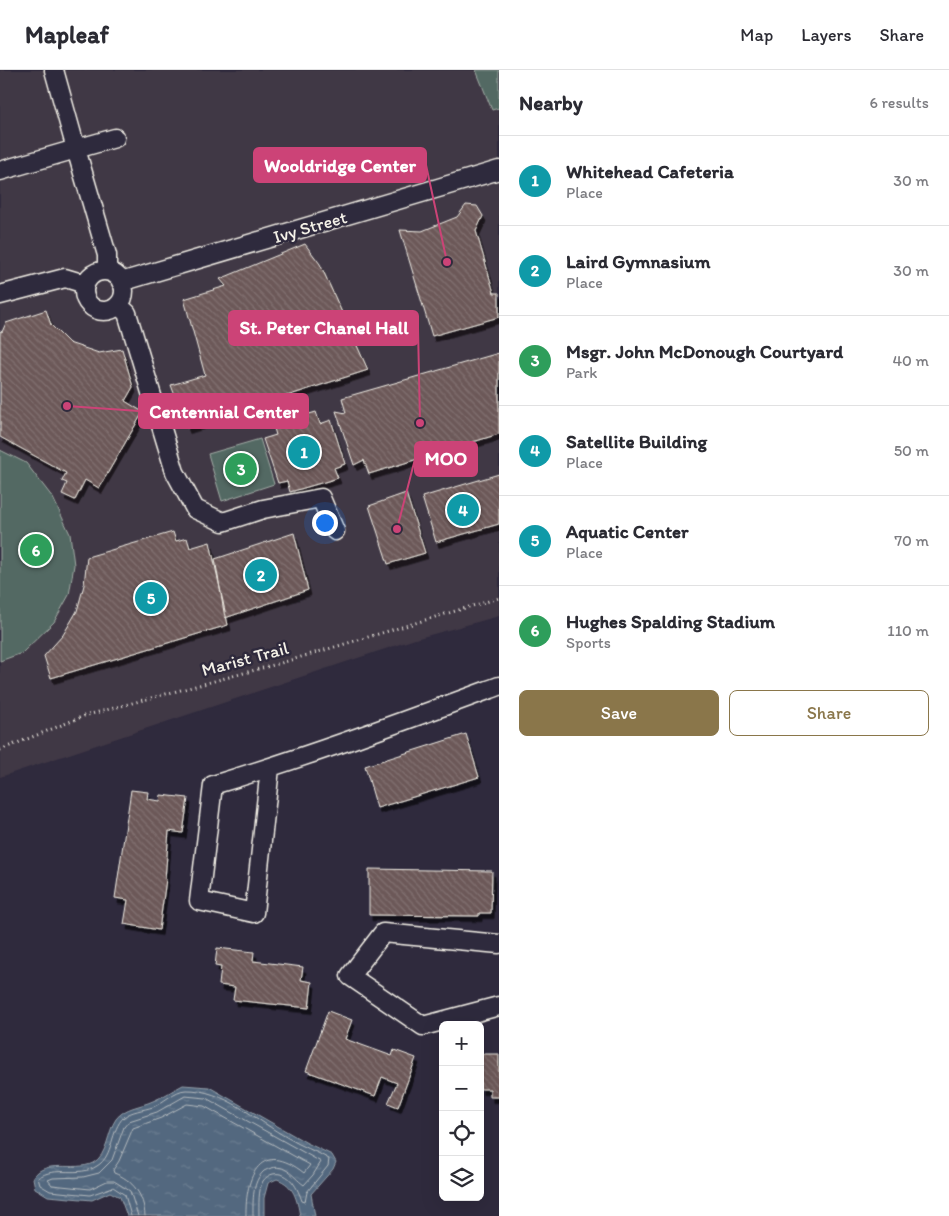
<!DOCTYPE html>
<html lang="en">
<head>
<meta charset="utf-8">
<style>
	:root { --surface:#fff; --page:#f7f7f7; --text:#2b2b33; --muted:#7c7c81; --line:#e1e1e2; --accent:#8a764a }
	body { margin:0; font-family:Itim,sans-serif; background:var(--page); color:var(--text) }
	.controls { position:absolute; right:15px; bottom:15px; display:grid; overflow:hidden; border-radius:8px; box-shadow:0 5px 20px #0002 }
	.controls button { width:45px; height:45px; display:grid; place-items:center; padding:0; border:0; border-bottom:1px solid var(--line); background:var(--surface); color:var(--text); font:25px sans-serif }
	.you { position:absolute; left:324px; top:452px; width:18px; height:18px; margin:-12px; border:4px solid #fff; border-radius:50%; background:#1a73e8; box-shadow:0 0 0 8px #1a73e833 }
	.badge { display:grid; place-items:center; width:32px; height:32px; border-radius:50%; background:var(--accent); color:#fff; font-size:16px; font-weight:700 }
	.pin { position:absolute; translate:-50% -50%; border:2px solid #fff; box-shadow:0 1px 5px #0006 }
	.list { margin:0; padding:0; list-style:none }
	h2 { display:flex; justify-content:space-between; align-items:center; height:65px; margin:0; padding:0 20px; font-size:21px }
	h2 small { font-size:16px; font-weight:400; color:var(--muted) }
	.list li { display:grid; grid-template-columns:32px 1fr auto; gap:15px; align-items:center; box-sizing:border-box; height:90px; padding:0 20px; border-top:1px solid var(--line) }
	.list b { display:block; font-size:19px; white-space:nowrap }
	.list p { margin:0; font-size:16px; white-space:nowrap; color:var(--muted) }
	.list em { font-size:16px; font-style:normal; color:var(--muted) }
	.actions { display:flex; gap:10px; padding:15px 20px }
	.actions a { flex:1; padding:11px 0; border:1px solid var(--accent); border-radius:8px; text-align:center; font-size:18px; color:var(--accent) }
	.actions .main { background:var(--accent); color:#fff }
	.icon { flex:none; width:28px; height:28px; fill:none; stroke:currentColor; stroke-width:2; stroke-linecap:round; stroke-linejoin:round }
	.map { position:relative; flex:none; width:499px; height:1146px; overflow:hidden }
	header { display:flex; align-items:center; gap:30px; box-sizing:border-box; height:70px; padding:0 25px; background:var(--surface); border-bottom:1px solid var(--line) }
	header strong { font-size:24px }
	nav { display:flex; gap:28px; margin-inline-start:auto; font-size:18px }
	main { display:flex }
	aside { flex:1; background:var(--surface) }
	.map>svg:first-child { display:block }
</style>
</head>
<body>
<header>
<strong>Mapleaf</strong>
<nav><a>Map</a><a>Layers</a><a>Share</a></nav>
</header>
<main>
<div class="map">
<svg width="499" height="1146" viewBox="0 0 499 1146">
	<defs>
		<pattern id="water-ripples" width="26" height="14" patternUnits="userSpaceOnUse" patternTransform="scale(1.25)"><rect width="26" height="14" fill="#53687f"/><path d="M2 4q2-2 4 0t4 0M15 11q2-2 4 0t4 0" fill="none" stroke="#6c7e91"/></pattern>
		<pattern id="building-back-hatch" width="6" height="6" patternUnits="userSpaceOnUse" patternTransform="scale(1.25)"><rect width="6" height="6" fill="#6c5959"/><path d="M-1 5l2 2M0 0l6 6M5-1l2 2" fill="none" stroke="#827171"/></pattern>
		<filter id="shadow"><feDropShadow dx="3" dy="5.5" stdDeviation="0" flood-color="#0009"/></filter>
	</defs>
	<rect width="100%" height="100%" fill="#2f2a3d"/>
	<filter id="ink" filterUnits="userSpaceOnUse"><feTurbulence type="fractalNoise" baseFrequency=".02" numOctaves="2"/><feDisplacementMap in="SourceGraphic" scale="10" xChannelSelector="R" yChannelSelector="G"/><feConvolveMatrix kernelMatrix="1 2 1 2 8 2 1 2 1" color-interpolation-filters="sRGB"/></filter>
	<g filter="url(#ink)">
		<path fill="#413845" d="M 0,0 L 499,0 L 499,546 L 415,569 L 0,707 Z"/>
		<path fill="#526964" stroke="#a3ada6" d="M 476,0 L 499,0 L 499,38 L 492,40 Z
			M 260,369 L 274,414 L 222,431 L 208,384 Z
			M 0,380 L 26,393 L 53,428 L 70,464 L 74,495 L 69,525 L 54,552 L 22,583 L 0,591 Z"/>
		<path fill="url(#water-ripples)" stroke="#939fa9" d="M 183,1015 L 209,1017 L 307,1073 L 332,1085 L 336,1092 L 333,1099 L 311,1124 L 315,1146 L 300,1146 C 297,1129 294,1115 277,1109 L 268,1113 L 264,1128 L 264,1146 L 127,1146 L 120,1127 L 110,1122 L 92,1130 L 48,1126 L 35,1118 L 33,1108 C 44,1088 75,1102 93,1093 C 108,1085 107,1062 116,1049 C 125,1037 140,1037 153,1031 C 163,1027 173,1020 183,1015 Z"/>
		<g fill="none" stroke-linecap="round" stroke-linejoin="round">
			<path stroke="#b4babe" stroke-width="1" d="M 131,1146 L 125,1125 L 113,1117 L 90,1125 L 50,1121 L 40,1115 L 38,1108 C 55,1095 79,1108 97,1096 C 114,1086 110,1060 124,1047 C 131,1041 144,1040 153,1037 C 163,1033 175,1020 186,1020 C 224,1019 257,1051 288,1068 C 301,1076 316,1081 329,1089 L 328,1096 L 307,1122 L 305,1132 L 302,1131 C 298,1119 290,1101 273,1104 C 269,1105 266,1107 263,1111 C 258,1120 259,1135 259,1146
				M 138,1146 L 130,1121 L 114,1111 L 107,1111 L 90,1119 L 52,1115 L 48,1110 L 53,1108 L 83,1107 L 99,1103 L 112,1090 L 124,1057 L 129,1051 L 157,1042 L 185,1026 L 206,1028 L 321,1092 L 313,1105 L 304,1115 C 291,1106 285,1090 264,1101 C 252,1112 253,1130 253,1146
				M 145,1146 C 144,1125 133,1110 114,1103 L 113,1100 L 119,1091 L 133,1058 L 161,1048 L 187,1034 L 204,1036 L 310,1095 L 304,1103 C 261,1069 245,1105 246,1146"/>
		</g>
		<path fill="url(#building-back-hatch)" stroke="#f4f1e8" filter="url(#shadow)" d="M 466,135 L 477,136 L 483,146 L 476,161 L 494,223 L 499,223 L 499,247 L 432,266 L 400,160 L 422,161 L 457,147 Z
			M 305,174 L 320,194 L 368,300 L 187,358 L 171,315 L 205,305 L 184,229 L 226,216 L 220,209 Z
			M 46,240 L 51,255 L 69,273 L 99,283 L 122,279 L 133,317 L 125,331 L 143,342 L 99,418 L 85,410 L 75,430 L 62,424 L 67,413 L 62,411 L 66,403 L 0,367 L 0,261 L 2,262 L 6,253 Z
			M 499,283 L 499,364 L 369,404 L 364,390 L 354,395 L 336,341 L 346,343 L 342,328 Z
			M 316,342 L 320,354 L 331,350 L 345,394 L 334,398 L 338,408 L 290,422 L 287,411 L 278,413 L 263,369 L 276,365 L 273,355 Z
			M 499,404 L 499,454 L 436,472 L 422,427 Z
			M 406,423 L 425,483 L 388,494 L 369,436 Z
			M 173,462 L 176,471 L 187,468 L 190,478 L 210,472 L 228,555 L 51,608 L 44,586 L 63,565 L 77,541 L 84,515 L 87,487 Z
			M 294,463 L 308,520 L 225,548 L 215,489 Z
			M 466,664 L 479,707 L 377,738 L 365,696 Z
			M 131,720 L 148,722 L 147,729 L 160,731 L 161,725 L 188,728 L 183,763 L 169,761 L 165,809 L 166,809 L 159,860 L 124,854 L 128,830 L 115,828 Z
			M 369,799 L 492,801 L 491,843 L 479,843 L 479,846 L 369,845 Z
			M 217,878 L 254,882 L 253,891 L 303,897 L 301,910 L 312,912 L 309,938 L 233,930 L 235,917 L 219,915 L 221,897 L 215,896 Z
			M 328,941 L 352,950 L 345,969 L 392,986 L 394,980 L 416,988 L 398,1037 L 388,1033 L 397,1013 L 382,1007 L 375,1026 L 306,1001 Z
			M 480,984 L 499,984 L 499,1027 L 490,1027 L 490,1019 L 480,1019 Z"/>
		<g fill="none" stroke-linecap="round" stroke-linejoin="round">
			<defs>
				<path id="minor" d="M 54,0 L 76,79 L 115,68
					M 0,101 L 76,79 L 107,185 L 107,201
					M84 221a20 20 0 1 1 40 0a20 20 0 1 1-40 0Z
					M 121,212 L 499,100
					M 0,225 L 65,208 L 85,214
					M 118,235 L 127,243 L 175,402 L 195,439 L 223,452 L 263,439 L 321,428 L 335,461
					M 270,698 L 254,843 L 199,831 L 213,715 C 310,686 404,651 499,616
					M 499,874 L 383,863 L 350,906 L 423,956 L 499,936"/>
			</defs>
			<use href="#minor" stroke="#f4f1e8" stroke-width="21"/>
			<path stroke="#f4f1e8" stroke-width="3" stroke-dasharray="1 4" stroke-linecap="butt" d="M 0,680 L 84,646 L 281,593 L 499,528"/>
			<use href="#minor" stroke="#2f2a3d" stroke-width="18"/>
		</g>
	</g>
	<g text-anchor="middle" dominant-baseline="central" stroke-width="5" stroke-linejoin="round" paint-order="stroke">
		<g font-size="18" fill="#f4f1e8" stroke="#2f2a3d">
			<text transform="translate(310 157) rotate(-16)">Ivy Street</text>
			<text transform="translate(245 589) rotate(-15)">Marist Trail</text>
		</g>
	</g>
	<path fill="none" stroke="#cc4377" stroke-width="2" d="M447 192L426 95M420 353L418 258M67 336L139 341M397 459L415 389"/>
	<g fill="#cc4377" stroke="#2f2a3d" stroke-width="2">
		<circle cx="447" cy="192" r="5"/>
		<circle cx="420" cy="353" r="5"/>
		<circle cx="67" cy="336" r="5"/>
		<circle cx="397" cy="459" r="5"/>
	</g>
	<g fill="#cc4377" stroke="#cc4377" stroke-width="2">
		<rect x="254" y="78" width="172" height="34" rx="5"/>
		<rect x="229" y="241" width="189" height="34" rx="5"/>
		<rect x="139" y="324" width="169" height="34" rx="5"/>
		<rect x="415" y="372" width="62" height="34" rx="5"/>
	</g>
	<g font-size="19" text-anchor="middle" font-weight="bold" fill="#fff">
		<text x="340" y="102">Wooldridge Center</text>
		<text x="324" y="264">St. Peter Chanel Hall</text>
		<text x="224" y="348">Centennial Center</text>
		<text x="446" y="395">MOO</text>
	</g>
</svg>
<div class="controls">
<button>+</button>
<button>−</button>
<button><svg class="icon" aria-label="locate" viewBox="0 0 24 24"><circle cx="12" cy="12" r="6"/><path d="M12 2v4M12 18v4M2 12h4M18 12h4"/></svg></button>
<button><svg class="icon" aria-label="layers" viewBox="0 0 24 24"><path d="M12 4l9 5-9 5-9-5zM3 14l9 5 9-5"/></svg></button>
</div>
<div class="you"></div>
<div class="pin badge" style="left:304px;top:382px;background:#0f9aa8">1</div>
<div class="pin badge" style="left:261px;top:505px;background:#0f9aa8">2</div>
<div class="pin badge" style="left:241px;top:399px;background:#2e9e5b">3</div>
<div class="pin badge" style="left:463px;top:440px;background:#0f9aa8">4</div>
<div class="pin badge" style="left:151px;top:528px;background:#0f9aa8">5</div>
<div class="pin badge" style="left:36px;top:480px;background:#2e9e5b">6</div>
</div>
<aside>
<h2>Nearby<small>6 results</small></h2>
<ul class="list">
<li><span class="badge" style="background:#0f9aa8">1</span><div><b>Whitehead Cafeteria</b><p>Place</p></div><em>30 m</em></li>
<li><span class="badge" style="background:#0f9aa8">2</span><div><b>Laird Gymnasium</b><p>Place</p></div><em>30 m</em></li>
<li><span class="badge" style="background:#2e9e5b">3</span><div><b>Msgr. John McDonough Courtyard</b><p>Park</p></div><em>40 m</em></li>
<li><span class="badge" style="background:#0f9aa8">4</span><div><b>Satellite Building</b><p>Place</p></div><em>50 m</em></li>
<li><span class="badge" style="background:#0f9aa8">5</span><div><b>Aquatic Center</b><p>Place</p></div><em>70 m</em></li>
<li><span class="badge" style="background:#2e9e5b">6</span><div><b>Hughes Spalding Stadium</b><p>Sports</p></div><em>110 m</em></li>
</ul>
<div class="actions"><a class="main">Save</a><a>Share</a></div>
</aside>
</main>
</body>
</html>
